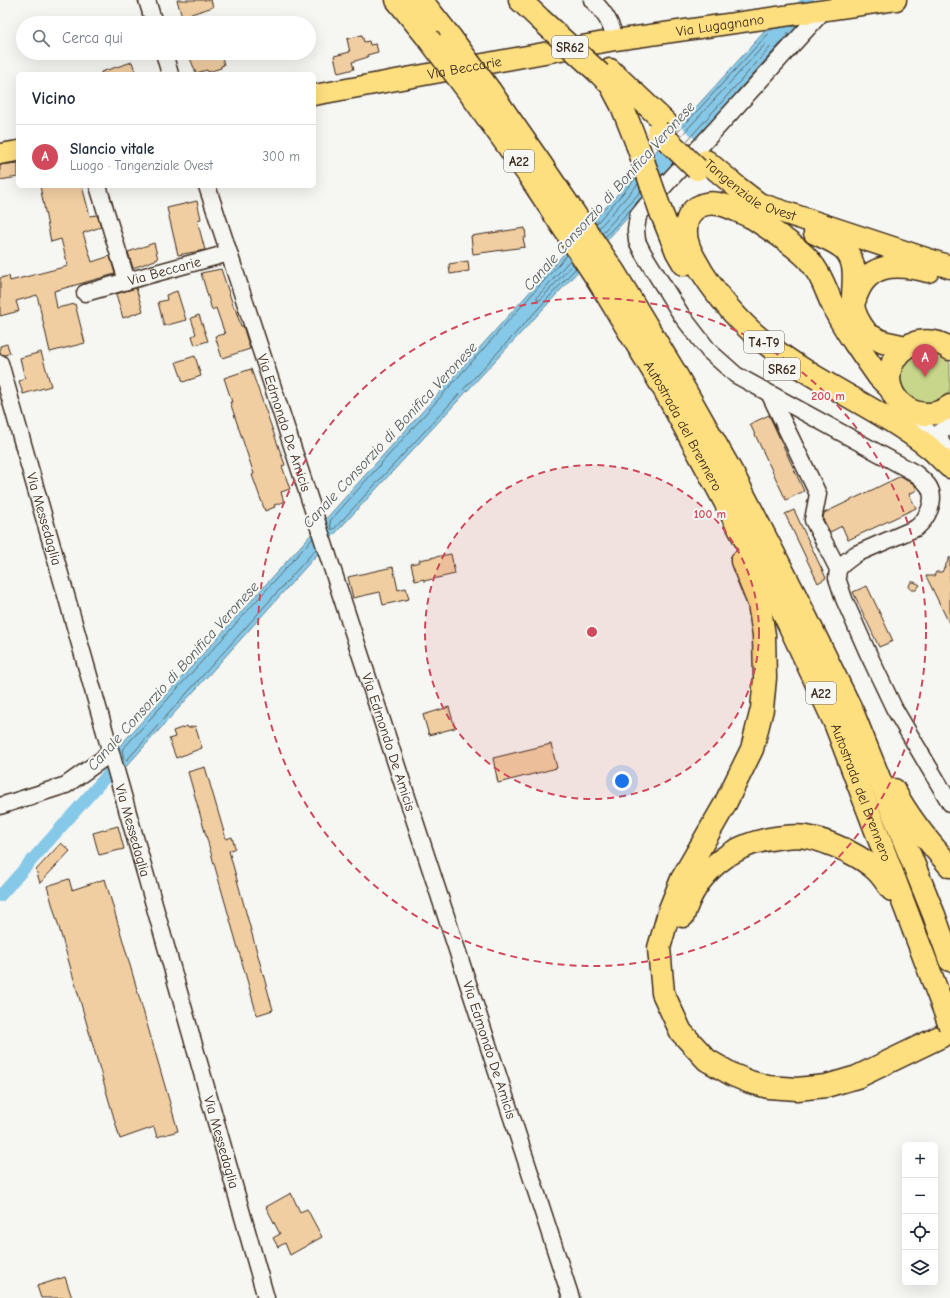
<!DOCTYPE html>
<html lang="it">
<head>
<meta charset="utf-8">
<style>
	:root { --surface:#fff; --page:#f6f6f7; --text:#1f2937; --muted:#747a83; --line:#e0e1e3; --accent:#d1495b }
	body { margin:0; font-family:"Comic Neue",sans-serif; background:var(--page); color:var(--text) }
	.controls { position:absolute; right:12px; bottom:12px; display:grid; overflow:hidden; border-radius:6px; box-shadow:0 4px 16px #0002 }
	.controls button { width:36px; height:36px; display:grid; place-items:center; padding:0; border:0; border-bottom:1px solid var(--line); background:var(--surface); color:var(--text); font:20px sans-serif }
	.you { position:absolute; left:622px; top:781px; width:14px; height:14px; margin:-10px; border:3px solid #fff; border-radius:50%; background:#1a73e8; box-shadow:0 0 0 6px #1a73e833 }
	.badge { display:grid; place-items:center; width:26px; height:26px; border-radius:50%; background:var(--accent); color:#fff; font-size:13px; font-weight:700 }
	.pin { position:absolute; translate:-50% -33px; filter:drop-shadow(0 1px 2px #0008) }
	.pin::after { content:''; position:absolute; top:21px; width:14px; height:12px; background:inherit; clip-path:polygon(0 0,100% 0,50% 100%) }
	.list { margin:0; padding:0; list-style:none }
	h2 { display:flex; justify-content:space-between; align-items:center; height:52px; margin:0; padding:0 16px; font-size:17px }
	h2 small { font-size:13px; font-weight:400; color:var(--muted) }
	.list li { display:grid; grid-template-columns:26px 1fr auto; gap:12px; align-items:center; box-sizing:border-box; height:64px; padding:0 16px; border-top:1px solid var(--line) }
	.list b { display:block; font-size:15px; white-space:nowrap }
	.list p { margin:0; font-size:13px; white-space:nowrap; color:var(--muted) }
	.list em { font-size:13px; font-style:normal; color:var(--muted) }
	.icon { flex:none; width:22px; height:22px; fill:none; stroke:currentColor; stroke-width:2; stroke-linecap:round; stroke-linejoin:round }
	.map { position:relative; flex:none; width:950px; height:1298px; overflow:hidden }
	.search { position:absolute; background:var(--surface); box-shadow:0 4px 16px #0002; left:16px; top:16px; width:300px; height:44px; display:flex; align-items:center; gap:10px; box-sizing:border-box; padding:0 14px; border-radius:22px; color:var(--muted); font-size:15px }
	.panel { position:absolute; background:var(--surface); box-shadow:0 4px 16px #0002; left:16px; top:72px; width:300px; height:116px; border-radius:6px }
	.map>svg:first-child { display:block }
</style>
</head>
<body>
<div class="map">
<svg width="950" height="1298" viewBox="0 0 950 1298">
	<rect width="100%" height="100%" fill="#f6f6f2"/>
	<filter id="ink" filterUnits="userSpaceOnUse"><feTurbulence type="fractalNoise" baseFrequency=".025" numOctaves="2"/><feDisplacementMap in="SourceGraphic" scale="8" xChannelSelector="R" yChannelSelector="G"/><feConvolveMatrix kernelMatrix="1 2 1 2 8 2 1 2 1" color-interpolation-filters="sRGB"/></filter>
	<g filter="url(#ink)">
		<path fill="#c7d68a" stroke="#818054" d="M 924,350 L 942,354 L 950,364 L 950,389 L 948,394 L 941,400 L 925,404 L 908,398 L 899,384 L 901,365 L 907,357 Z"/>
		<path fill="#86c8e7" stroke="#688997" d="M 803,25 L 695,145 L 330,539 L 324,521 L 677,128 L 765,31 Z
			M 316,529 L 323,548 L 123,770 L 116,750 Z"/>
		<path fill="#f6f6f2" d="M 678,123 L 699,143 L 682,162 L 661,142 Z"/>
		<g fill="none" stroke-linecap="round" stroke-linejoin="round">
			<path stroke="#59696e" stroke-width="1" d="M 677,133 L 767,35 L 788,32 L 788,35 L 736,93
				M 681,136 L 769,40 L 775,40 L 775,42 L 686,142
				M 596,224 L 636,178
				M 599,228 L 638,184
				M 602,233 L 641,191
				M 605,237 L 643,196
				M 567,255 L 330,521 L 331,529 L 334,529 L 576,268
				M 570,260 L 537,297 L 537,300 L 540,300 L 573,264
				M 313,538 L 122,750 L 124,760 L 127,760 L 316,549"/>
			<path stroke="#86c8e7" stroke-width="12" d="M 771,41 L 808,0
				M 0,896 L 119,762"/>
		</g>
		<path fill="#f1cea2" stroke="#3b2a1e" d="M 177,0 L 211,0 L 213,7 L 182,17 Z
			M 362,35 L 364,42 L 369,41 L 370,45 L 376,44 L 378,52 L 367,55 L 368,57 L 352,62 L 354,69 L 338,73 L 334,56 L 350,52 L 347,39 Z
			M 188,53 L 221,53 L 224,65 L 221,66 L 221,68 L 208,72 L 207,70 L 196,73 Z
			M 132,62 L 136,74 L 101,74 L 101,72 Z
			M 18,163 L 18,177 L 0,180 L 0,165 Z
			M 40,186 L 82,186 L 90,216 L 97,215 L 101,227 L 83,233 L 92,262 L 110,256 L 115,274 L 54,291 L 57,308 L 75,304 L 85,343 L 50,352 L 37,295 L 16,301 L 19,311 L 0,316 L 0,278 L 9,276 L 10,281 L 68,266 L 61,239 L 51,242 Z
			M 197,201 L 201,219 L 197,220 L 205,250 L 178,255 L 167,208 Z
			M 525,228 L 526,238 L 523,238 L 525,247 L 473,254 L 471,236 Z
			M 154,243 L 158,259 L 133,268 L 128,252 Z
			M 468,261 L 469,271 L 450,274 L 449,264 Z
			M 221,269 L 234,308 L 235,308 L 241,326 L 243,326 L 250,349 L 222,358 L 215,336 L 225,334 L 216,308 L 212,310 L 201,273 Z
			M 136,288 L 143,311 L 123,318 L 116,294 Z
			M 177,291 L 186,320 L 164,326 L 158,302 L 167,300 L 166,295 Z
			M 199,315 L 208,341 L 195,345 L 192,336 L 196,334 L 191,318 Z
			M 7,344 L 10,353 L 5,355 L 0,354 L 0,346 Z
			M 41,352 L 51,386 L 23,394 L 19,381 L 25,379 L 20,358 Z
			M 195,356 L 201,376 L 183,382 L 176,362 Z
			M 251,369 L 285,465 L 282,466 L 290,489 L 281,492 L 284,502 L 274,505 L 275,507 L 265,511 L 252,475 L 254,474 L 230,402 L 232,402 L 224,378 Z
			M 769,415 L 804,491 L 786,500 L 750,424 Z
			M 901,476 L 915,485 L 917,490 L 909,494 L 916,508 L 848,540 L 842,526 L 830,532 L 823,519 L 824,513 Z
			M 794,510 L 826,578 L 818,583 L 785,514 Z
			M 451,554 L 455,574 L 424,581 L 424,579 L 415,581 L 411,564 L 420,562 L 419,560 Z
			M 950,557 L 950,625 L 926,576 L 934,576 L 936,572 L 942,572 Z
			M 393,567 L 398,590 L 406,588 L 409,599 L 383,605 L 380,592 L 353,598 L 348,577 Z
			M 911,582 L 914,582 L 920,585 L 916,590 L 911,590 L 909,586 Z
			M 867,586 L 893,641 L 879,647 L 853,592 Z
			M 449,707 L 455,728 L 429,735 L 423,715 Z
			M 187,726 L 188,728 L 195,726 L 202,748 L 176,758 L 169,739 L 175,737 L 173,731 Z
			M 551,744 L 557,768 L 498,783 L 493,758 Z
			M 205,767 L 226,839 L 232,837 L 235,848 L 229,851 L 273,1010 L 257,1015 L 188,772 Z
			M 118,826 L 124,849 L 99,855 L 93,833 Z
			M 61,843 L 70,851 L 40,883 L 36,870 Z
			M 69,879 L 72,890 L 105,879 L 178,1131 L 157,1137 L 154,1127 L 120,1139 L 47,886 Z
			M 291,1193 L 300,1212 L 307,1209 L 322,1237 L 290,1255 L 285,1243 L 278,1247 L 273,1238 L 280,1234 L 266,1207 Z
			M 65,1277 L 72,1298 L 41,1298 L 37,1286 Z"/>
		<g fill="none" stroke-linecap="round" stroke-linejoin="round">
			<defs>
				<g id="minor">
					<path d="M 147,0 L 154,23"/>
					<path d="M 592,0 C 604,11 612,24 615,40"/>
					<path d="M 824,10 L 646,206 L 638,216 L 636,230 L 637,241 L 643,253 L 682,316 L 709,351 L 736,375 L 915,473 C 921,478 926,482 929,487 C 937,501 927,519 916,528 L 856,554 L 844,563 L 838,569 L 837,578 L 844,599 L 867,651 L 894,708 L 950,803"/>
					<path d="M 164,53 L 170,74"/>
					<path id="s1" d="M 98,186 L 127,281 L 229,253"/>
					<path id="s2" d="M 207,186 L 571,1298"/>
					<path d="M 85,293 L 127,281"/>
					<path id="s3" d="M 0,363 L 266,1298"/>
					<path d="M 770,395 L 818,494 L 813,520 L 838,569"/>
					<path d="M 912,411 L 920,424 L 950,452"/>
					<path d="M 942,445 C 939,435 938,428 950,427"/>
					<path d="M 0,806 L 66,785 L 111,753"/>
				</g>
				<g id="major">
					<path id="s4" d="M 314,95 L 615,40 L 896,0"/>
					<path d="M 0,154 L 18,151"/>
				</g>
				<g id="highway">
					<path d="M 397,0 L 428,38"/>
					<path d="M 421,0 L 451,38"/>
					<path d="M 520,0 L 540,19"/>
					<path d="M 610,70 L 666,123"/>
					<path d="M 600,74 L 611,85 L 622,106 L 637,144"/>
					<path d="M 490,91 L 538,160 L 614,272 L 674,371 L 736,480 L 795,595 L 852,711 L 934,915 L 950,960"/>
					<path id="s5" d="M 472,96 L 528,174 L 600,283 L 664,389 L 716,485 L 779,603 L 835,723 L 945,1012"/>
					<path id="s6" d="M 706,161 L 738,188 L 759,204 L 950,267"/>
					<path d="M 739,207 C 761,226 788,238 808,259 C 821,273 826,291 834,308 C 840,321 848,333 856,345"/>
					<path d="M 661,212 L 677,252 L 684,264"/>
					<path d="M 751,217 C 735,210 717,198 700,206 C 690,210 686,220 686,230 C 685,246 695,259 702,272 C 719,298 740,323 764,342 C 815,383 878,407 930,448 C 937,454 943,461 950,467"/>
					<path d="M 815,233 C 825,238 837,242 845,250 C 859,265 852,286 853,304 C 854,315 859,323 866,332"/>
					<path d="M 855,299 C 866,262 896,263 928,271"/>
					<path d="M 871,336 L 883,342 L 906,347"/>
					<path d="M 950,349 C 941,342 930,340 918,342 C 909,344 901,350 896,357 C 872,392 916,431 950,406"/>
					<path d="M 860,350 L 879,377 L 891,389"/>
					<path d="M 742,561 L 759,603 L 764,635 L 765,678 L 762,709 L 752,749 L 724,806 L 682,879 L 670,909 L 659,948 L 663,993 L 681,1032 L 707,1060 L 733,1075 L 750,1082 L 768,1087 L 797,1089 L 826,1086 L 857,1077 L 950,1032"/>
					<path d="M 894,790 C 907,815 931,845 950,866"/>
					<path d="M 683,916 C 696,872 731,844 776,838 C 785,837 797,835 806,837 C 821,839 834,845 847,851 C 857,856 869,863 877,871 C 883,877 887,884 892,890"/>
				</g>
			</defs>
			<use href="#minor" stroke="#3b2a1e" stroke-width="19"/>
			<use href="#major" stroke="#3b2a1e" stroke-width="23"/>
			<use href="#highway" stroke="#3b2a1e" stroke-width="25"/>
			<use href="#minor" stroke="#f6f6f2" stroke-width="16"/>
			<use href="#major" stroke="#fedf80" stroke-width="20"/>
			<use href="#highway" stroke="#fedf80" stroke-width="22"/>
			<defs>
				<path id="highway-bridge" d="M 540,19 L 600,74
					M 428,38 L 472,96
					M 451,38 L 490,91
					M 658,131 L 697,169
					M 637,144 L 661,212
					M 945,1012 L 950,1026"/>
			</defs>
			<use href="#highway-bridge" stroke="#3b2a1e" stroke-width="25" stroke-linecap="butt"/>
			<use href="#highway-bridge" stroke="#fedf80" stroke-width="22"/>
		</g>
	</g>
	<circle cx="592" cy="632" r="167" fill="#d1495b" fill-opacity=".12"/>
	<g fill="none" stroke="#d1495b" stroke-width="2" stroke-dasharray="7 5">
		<circle cx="592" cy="632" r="167"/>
		<circle cx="592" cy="632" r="334"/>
	</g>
	<g text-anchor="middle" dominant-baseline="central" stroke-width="4" stroke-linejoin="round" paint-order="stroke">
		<g fill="#f6f6f2" stroke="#73675e" stroke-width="1">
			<rect x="552" y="36" width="36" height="22" rx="3"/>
			<rect x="504" y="150" width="30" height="22" rx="3"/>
			<rect x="744" y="331" width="40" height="22" rx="3"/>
			<rect x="764" y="358" width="36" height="22" rx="3"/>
			<rect x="806" y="682" width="30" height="22" rx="3"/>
		</g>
		<g font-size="13" font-weight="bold" fill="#3b2a1e">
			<text x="570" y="47">SR62</text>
			<text x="519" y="161">A22</text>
			<text x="764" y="342">T4-T9</text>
			<text x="782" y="369">SR62</text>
			<text x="821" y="693">A22</text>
		</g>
		<g font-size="14" fill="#3b2a1e" stroke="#f6f6f2">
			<text stroke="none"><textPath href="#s4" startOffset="412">Via Lugagnano</textPath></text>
			<text stroke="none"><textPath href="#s4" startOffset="153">Via Beccarie</textPath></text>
			<text stroke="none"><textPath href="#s6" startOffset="54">Tangenziale Ovest</textPath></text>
			<text stroke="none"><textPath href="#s1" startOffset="138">Via Beccarie</textPath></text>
			<text stroke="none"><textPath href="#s2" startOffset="249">Via Edmondo De Amicis</textPath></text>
			<text stroke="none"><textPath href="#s5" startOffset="392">Autostrada del Brennero</textPath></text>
			<text stroke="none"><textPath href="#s3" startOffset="162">Via Messedaglia</textPath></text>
			<text stroke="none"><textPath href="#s2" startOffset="585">Via Edmondo De Amicis</textPath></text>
			<text stroke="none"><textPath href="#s5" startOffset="800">Autostrada del Brennero</textPath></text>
			<text stroke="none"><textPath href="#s3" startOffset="486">Via Messedaglia</textPath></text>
			<text stroke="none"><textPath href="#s2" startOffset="909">Via Edmondo De Amicis</textPath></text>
			<text stroke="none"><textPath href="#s3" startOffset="810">Via Messedaglia</textPath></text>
		</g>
		<g font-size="15" font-style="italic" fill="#52595a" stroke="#f6f6f2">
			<text transform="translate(609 196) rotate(-48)">Canale Consorzio di Bonifica Veronese</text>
			<text transform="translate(390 435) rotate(-47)">Canale Consorzio di Bonifica Veronese</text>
			<text transform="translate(173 676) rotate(-48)">Canale Consorzio di Bonifica Veronese</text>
		</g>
	</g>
	<circle cx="592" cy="632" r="6" fill="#d1495b" stroke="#f6f6f2" stroke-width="2"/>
	<g font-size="12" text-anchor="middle" font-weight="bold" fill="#d1495b" stroke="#f6f6f2" stroke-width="4" stroke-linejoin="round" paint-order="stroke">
		<text x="828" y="400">200 m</text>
		<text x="710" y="518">100 m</text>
	</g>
</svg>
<div class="controls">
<button>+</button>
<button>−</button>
<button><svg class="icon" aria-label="locate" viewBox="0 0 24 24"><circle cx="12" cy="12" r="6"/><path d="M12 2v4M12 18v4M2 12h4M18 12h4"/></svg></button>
<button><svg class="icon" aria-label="layers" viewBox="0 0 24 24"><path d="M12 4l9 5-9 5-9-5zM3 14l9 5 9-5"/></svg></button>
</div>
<div class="you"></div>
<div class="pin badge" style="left:925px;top:377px">A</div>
<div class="search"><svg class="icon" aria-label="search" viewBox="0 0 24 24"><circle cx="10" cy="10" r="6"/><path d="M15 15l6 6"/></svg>Cerca qui</div>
<section class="panel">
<h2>Vicino<small></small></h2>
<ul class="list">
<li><span class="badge">A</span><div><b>Slancio vitale</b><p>Luogo · Tangenziale Ovest</p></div><em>300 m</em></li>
</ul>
</section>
</div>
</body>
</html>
